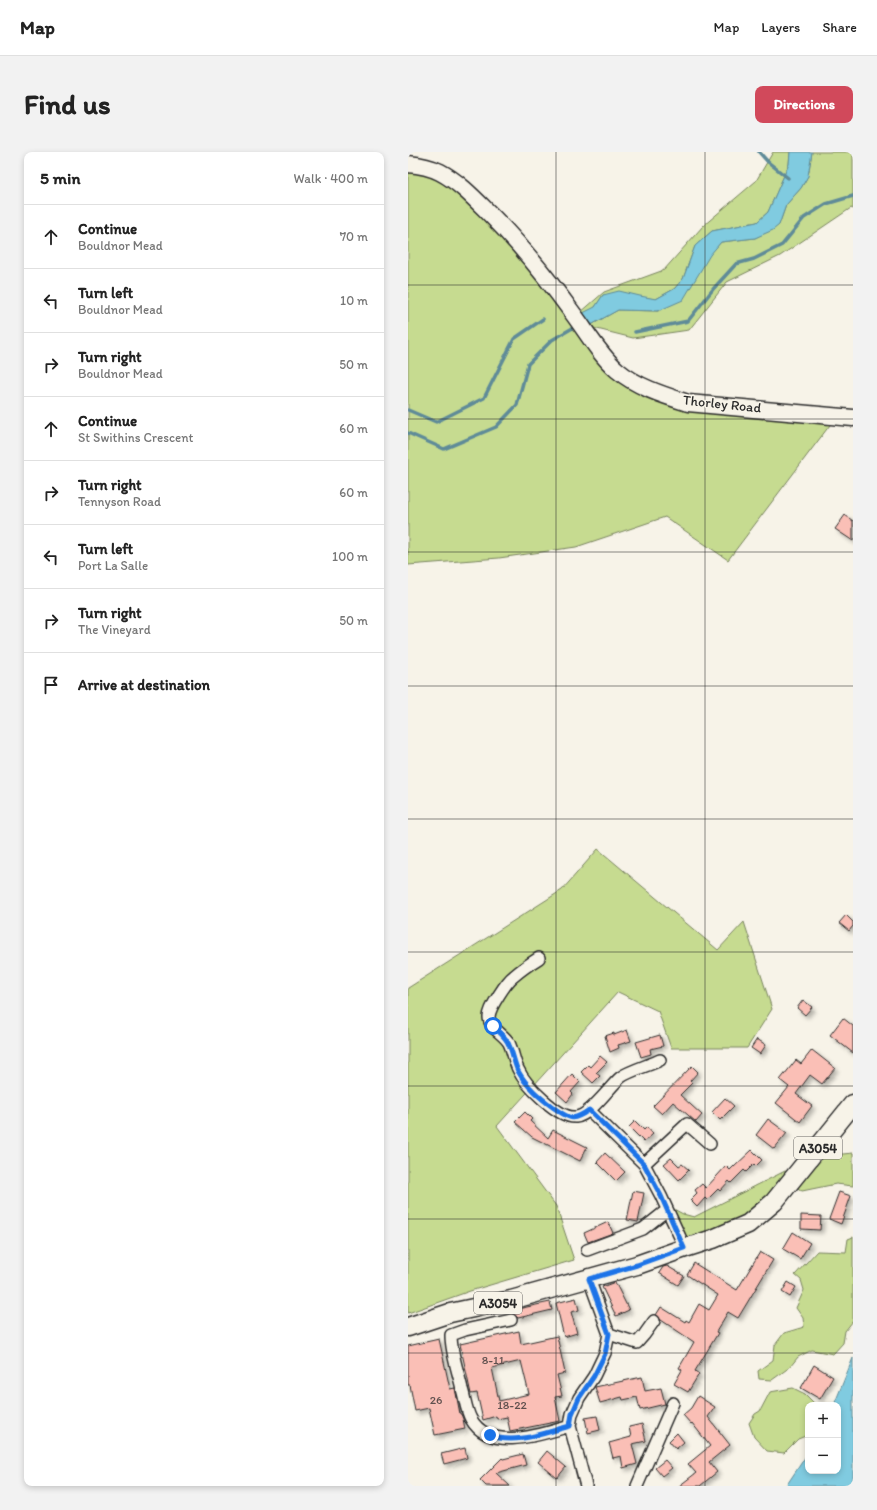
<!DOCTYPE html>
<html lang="en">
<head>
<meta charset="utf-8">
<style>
	:root { --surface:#fff; --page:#f2f2f2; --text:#222; --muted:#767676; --line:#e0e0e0; --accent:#d1495b }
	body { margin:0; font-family:Itim,sans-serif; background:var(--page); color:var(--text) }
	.controls { position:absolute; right:12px; bottom:12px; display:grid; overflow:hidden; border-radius:8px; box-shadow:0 2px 6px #0003 }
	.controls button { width:36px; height:36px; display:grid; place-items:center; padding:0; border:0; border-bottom:1px solid var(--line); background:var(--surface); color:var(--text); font:20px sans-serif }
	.stop { position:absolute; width:12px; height:12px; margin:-9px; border:3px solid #1a73e8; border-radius:50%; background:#fff }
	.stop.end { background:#1a73e8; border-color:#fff; box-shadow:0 1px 4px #0008 }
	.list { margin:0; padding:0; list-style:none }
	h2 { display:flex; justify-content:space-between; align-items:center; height:52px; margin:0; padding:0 16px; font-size:17px }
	h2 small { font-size:13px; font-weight:400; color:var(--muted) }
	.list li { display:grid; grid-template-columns:26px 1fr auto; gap:12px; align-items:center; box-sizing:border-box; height:64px; padding:0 16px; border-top:1px solid var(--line) }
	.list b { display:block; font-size:15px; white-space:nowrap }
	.list p { margin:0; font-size:13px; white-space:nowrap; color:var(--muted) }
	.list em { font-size:13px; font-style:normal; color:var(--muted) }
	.icon { flex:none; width:22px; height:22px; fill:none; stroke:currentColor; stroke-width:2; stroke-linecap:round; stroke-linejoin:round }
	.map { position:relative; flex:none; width:445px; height:1334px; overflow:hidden; border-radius:8px }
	header { display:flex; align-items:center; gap:24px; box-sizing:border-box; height:56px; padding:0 20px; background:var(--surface); border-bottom:1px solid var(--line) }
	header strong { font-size:19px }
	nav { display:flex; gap:22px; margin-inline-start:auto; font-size:14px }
	.intro { display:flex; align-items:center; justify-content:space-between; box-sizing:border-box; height:96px; padding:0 24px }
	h1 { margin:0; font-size:28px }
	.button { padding:10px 18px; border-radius:8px; background:var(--accent); color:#fff; font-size:14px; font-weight:700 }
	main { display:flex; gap:24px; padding:0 24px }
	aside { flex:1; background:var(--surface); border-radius:8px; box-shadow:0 2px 6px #0003 }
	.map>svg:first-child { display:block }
</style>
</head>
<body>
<header>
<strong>Map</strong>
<nav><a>Map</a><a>Layers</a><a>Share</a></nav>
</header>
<div class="intro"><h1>Find us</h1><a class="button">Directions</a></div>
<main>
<aside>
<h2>5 min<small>Walk · 400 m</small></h2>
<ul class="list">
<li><svg class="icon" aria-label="ahead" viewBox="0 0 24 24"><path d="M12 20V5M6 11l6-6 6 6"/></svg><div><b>Continue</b><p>Bouldnor Mead</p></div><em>70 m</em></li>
<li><svg class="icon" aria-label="left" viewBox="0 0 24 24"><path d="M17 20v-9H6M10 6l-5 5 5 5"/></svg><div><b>Turn left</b><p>Bouldnor Mead</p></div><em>10 m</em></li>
<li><svg class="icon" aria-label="right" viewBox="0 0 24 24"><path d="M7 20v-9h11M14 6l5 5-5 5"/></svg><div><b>Turn right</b><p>Bouldnor Mead</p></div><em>50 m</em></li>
<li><svg class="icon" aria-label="ahead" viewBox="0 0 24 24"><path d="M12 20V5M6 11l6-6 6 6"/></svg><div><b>Continue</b><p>St Swithins Crescent</p></div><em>60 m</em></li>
<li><svg class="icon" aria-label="right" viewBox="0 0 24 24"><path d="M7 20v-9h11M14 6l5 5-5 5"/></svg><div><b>Turn right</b><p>Tennyson Road</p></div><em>60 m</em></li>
<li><svg class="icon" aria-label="left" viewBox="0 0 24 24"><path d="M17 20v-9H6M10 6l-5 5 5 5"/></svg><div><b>Turn left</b><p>Port La Salle</p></div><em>100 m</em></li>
<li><svg class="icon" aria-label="right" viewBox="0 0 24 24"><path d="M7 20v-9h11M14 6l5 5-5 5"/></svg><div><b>Turn right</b><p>The Vineyard</p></div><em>50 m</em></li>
<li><svg class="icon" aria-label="arrive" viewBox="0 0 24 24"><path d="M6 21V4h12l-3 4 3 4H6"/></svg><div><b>Arrive at destination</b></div></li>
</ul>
</aside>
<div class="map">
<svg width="445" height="1334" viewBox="0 0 445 1334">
	<defs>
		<filter id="shadow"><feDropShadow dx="3" dy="3" stdDeviation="2" flood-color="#0004"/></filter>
	</defs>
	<rect width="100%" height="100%" fill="#f7f3e8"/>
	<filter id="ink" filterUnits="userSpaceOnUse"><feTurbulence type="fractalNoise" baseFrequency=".025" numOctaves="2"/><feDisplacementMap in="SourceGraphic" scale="8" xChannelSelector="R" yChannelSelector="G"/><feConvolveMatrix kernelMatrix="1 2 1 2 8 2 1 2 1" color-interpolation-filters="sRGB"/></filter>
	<g filter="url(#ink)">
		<path fill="#c6db90" stroke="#78835e" d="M 365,0 L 382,0 L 381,12 L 360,60 L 349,70 L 304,79 L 287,94 L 275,127 L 266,137 L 248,147 L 232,145 L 195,143 L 187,155 L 183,173 L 210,158 L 250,159 L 313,90 L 347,86 L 371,73 L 378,53 L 393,36 L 400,24 L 404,0 L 445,0 L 445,57 L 443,56 L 372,104 L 319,130 L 281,178 L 225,186 L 181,175 L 172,161 L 196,140 L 256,118 L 295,74 L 348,29 Z
			M 0,17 L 38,30 L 102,89 L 219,233 L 425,269 L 320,408 L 257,365 L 168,395 L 91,406 L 0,413 Z
			M 190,697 L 310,798 L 336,770 L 364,857 L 339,896 L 263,896 L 250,859 L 210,840 L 89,974 L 148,1054 L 166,1108 L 62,1139 L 0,1161 L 0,836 L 154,738 Z
			M 416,1000 L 435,1002 L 445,1001 L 445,1034 L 428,1032 L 394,1039 L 387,1034 Z
			M 377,1019 L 388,1023 L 366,1050 L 277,1096 L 258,1053 L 275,1062 L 286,1065 Z
			M 445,1085 L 445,1169 L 437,1179 L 435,1191 L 425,1202 L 404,1198 L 390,1205 L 382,1215 L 364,1228 L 351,1227 L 350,1219 L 365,1208 L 367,1193 L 376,1181 L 396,1175 L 395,1166 L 388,1156 L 396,1138 L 393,1128 L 387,1123 L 409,1099 L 438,1100 L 440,1087 Z
			M 385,1236 L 397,1242 L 408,1253 L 400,1253 L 400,1283 L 390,1287 L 376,1301 L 359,1299 L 346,1285 L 341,1271 L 347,1262 L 352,1259 L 362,1240 Z"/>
		<path fill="#80cbe0" stroke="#5e8b98" d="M 382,0 L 404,0 L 400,24 L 393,36 L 378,53 L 371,73 L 365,78 L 347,86 L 313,90 L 302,103 L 275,148 L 250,159 L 210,158 L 183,173 L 175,161 L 187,155 L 195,143 L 211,139 L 232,144 L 248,147 L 266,137 L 275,127 L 287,94 L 304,79 L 349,70 L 360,60 L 381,12 Z
			M 445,1206 L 445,1334 L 378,1334 L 400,1301 L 400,1319 L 430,1319 L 430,1253 L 426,1253 Z"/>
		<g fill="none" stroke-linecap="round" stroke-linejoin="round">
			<path stroke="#5e8b98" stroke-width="3.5" d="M 351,0 L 360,10 L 380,26
				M 227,180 L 280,169 L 306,136 L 328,112 L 346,107 L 374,93 L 396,66 L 418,52 L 445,44
				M 0,258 L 28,270 L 76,246 L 106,187 L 135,167
				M 0,281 L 36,297 L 88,275 L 109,253 L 120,212 L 144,188 L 168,174"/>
		</g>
		<path fill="#fabfb6" stroke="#2b2b2b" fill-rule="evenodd" filter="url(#shadow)" d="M 437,363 L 445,369 L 445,389 L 427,377 Z
			M 438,763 L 445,770 L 445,774 L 441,779 L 431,771 Z
			M 395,848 L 404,855 L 397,863 L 389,856 Z
			M 435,866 L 445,874 L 445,901 L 422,883 Z
			M 219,878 L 223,889 L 210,893 L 211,896 L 202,900 L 197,884 L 206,881 L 206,883 Z
			M 252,883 L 255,894 L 242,897 L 243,902 L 233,905 L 228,890 Z
			M 349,887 L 358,893 L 352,902 L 343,896 Z
			M 404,898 L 427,916 L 414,932 L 402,923 L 388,942 L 404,954 L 392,970 L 368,951 L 381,935 L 372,928 L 388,908 L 393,912 Z
			M 192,904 L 199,910 L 188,921 L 192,924 L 185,931 L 173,920 L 180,913 L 182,915 Z
			M 284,914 L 290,920 L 282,929 L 284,931 L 272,943 L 294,963 L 288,970 L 265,950 L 254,962 L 245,954 Z
			M 164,922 L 172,930 L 163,940 L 165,942 L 159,950 L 148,940 Z
			M 317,946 L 326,954 L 312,968 L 304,960 Z
			M 117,960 L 124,967 L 122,969 L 140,986 L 145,978 L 179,995 L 172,1009 L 124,985 L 107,970 Z
			M 360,967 L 379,981 L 366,997 L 348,983 Z
			M 227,969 L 236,978 L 239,975 L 245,982 L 236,990 L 221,975 Z
			M 344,998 L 354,1008 L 348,1014 L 346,1012 L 338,1020 L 336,1018 L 323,1031 L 321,1029 L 312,1039 L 310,1037 L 299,1048 L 297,1046 L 289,1055 L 282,1048 L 289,1041 L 287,1038 L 294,1032 L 298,1036 L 318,1014 L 322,1018 L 326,1014 L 326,1015 Z
			M 197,1001 L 217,1020 L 208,1029 L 189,1010 Z
			M 263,1006 L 271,1014 L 274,1012 L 281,1018 L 271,1028 L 256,1012 Z
			M 225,1039 L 236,1041 L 230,1070 L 219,1068 Z
			M 431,1040 L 443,1044 L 433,1072 L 421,1067 Z
			M 393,1063 L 413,1064 L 412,1078 L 393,1077 Z
			M 200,1070 L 205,1081 L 180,1090 L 176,1081 Z
			M 385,1080 L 402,1091 L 392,1107 L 375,1097 Z
			M 352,1100 L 365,1108 L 330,1166 L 320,1160 L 308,1180 L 310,1181 L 287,1219 L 291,1222 L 280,1240 L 266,1232 L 274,1218 L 271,1216 L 286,1190 L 253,1168 L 248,1163 L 253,1155 L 277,1170 L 278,1168 L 281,1170 L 291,1152 L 301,1158 L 310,1143 L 279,1123 L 286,1111 L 329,1138 Z
			M 259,1114 L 276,1124 L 270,1133 L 251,1121 L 255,1115 Z
			M 207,1130 L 221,1158 L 208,1164 L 194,1135 Z
			M 380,1130 L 388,1135 L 382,1145 L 374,1140 Z
			M 168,1146 L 171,1158 L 163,1160 L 169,1181 L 156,1185 L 148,1151 Z
			M 142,1150 L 144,1158 L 110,1166 L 105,1161 L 105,1158 Z
			M 111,1179 L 113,1192 L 149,1184 L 157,1221 L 149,1223 L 154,1244 L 147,1245 L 152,1269 L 102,1279 L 99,1265 L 89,1267 L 88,1264 L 75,1268 L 69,1241 L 63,1242 L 52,1192 ZM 113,1209 L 121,1242 L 91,1249 L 84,1216 Z
			M 31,1187 L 42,1237 L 47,1236 L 52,1262 L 53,1262 L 55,1267 L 57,1277 L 27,1283 L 21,1256 L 7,1259 L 2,1233 L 0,1233 L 0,1194 Z
			M 406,1213 L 425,1225 L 412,1247 L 393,1236 Z
			M 234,1225 L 237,1239 L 253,1236 L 257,1252 L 232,1258 L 229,1245 L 215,1248 L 214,1245 L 192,1251 L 187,1235 Z
			M 290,1244 L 307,1255 L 300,1265 L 322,1293 L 301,1310 L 309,1320 L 292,1334 L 271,1334 L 288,1321 L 280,1312 L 302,1294 L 284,1271 L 283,1272 L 275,1263 L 283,1256 Z
			M 189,1264 L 192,1278 L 180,1281 L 177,1266 Z
			M 234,1272 L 238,1289 L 224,1292 L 229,1312 L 215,1316 L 213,1304 L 205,1306 L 201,1291 L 223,1285 L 221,1275 Z
			M 269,1281 L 276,1290 L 268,1297 L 261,1289 Z
			M 57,1296 L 59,1306 L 36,1312 L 33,1302 Z
			M 139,1299 L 158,1315 L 149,1326 L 130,1310 Z
			M 115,1302 L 118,1313 L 88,1321 L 102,1334 L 78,1334 L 72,1328 L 94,1306 L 95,1307 Z
			M 257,1308 L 264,1316 L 254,1324 L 247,1316 Z"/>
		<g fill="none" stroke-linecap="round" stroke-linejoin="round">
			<defs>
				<path id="minor" d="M 131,806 C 123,811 114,817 106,824 C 99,829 81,856 81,865 C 81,876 96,882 101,891 C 105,899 106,909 110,917 C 117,933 151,967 168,965 C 182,964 202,934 213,925 C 221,919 242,913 252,908
					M 181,958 L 236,1012
					M 277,1096 L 253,1044 L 236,1012 L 279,972 L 302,992
					M 179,1098 L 235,1077 L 259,1058
					M 103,1168 L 57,1178 L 43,1183 C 43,1201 50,1219 54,1237 C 57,1246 58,1258 63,1267 C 82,1301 134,1282 162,1274
					M 201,1182 L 229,1191 L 236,1183 L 246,1169
					M 178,1334 L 162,1274 L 164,1262 L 171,1246 L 186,1224 L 197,1201 L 201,1182 L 181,1127
					M 229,1334 L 265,1251"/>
				<path id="secondary" d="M 0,12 C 11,13 22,15 32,20 C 51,30 66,46 81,61 C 112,92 140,127 166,163 C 180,182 192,203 209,218 C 229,235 255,243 280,251 L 445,266"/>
				<path id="primary" d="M 0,1175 L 42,1161 L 103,1148 L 229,1113 L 277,1096 L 305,1087 L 340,1072 L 366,1050 L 445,952"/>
			</defs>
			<use href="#minor" stroke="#2b2b2b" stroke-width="14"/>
			<use href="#secondary" stroke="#2b2b2b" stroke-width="19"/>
			<use href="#primary" stroke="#2b2b2b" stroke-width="21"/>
			<use href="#minor" stroke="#f7f3e8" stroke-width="11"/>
			<use href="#secondary" stroke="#f7f3e8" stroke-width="16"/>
			<use href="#primary" stroke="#f7f3e8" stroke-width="18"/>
		</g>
	</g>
	<g fill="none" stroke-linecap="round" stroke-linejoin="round" filter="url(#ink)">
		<path stroke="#1a73e8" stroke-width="5" d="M 82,1283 C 106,1294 138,1280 162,1274 L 164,1262 L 171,1246 L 186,1224 L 197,1202 L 201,1182 L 181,1127 L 229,1113 L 276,1096 L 253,1044 L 236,1012 L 181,958 C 164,970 162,967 146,956 C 131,945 119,935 110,919 C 106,911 105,901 101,893 C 98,885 91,880 85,874"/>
	</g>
	<path fill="none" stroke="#2b2b2b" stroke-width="1" stroke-opacity="0.55" d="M 148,0 L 148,1334M 297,0 L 297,1334M 0,133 L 445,133M 0,267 L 445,267M 0,400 L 445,400M 0,534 L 445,534M 0,667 L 445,667M 0,800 L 445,800M 0,934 L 445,934M 0,1067 L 445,1067M 0,1201 L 445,1201"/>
	<g text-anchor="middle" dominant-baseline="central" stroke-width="3" stroke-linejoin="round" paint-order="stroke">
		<g font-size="12" fill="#5f504e">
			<text x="85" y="1208">8-11</text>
			<text x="28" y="1248">26</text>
			<text x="104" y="1253">18-22</text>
		</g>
		<g fill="#f7f3e8" stroke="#686764" stroke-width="1">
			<rect x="386" y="985" width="48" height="22" rx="3"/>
			<rect x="66" y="1140" width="48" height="22" rx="3"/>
		</g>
		<g font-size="13" font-weight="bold" fill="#2b2b2b">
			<text x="410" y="996">A3054</text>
			<text x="90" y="1151">A3054</text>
		</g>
		<g font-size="14" fill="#2b2b2b" stroke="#f7f3e8">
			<text transform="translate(314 252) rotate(6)">Thorley Road</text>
		</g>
	</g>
</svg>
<div class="controls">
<button>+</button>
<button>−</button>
</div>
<div class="stop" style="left:85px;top:874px"></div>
<div class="stop end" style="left:82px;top:1283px"></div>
</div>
</main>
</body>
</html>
